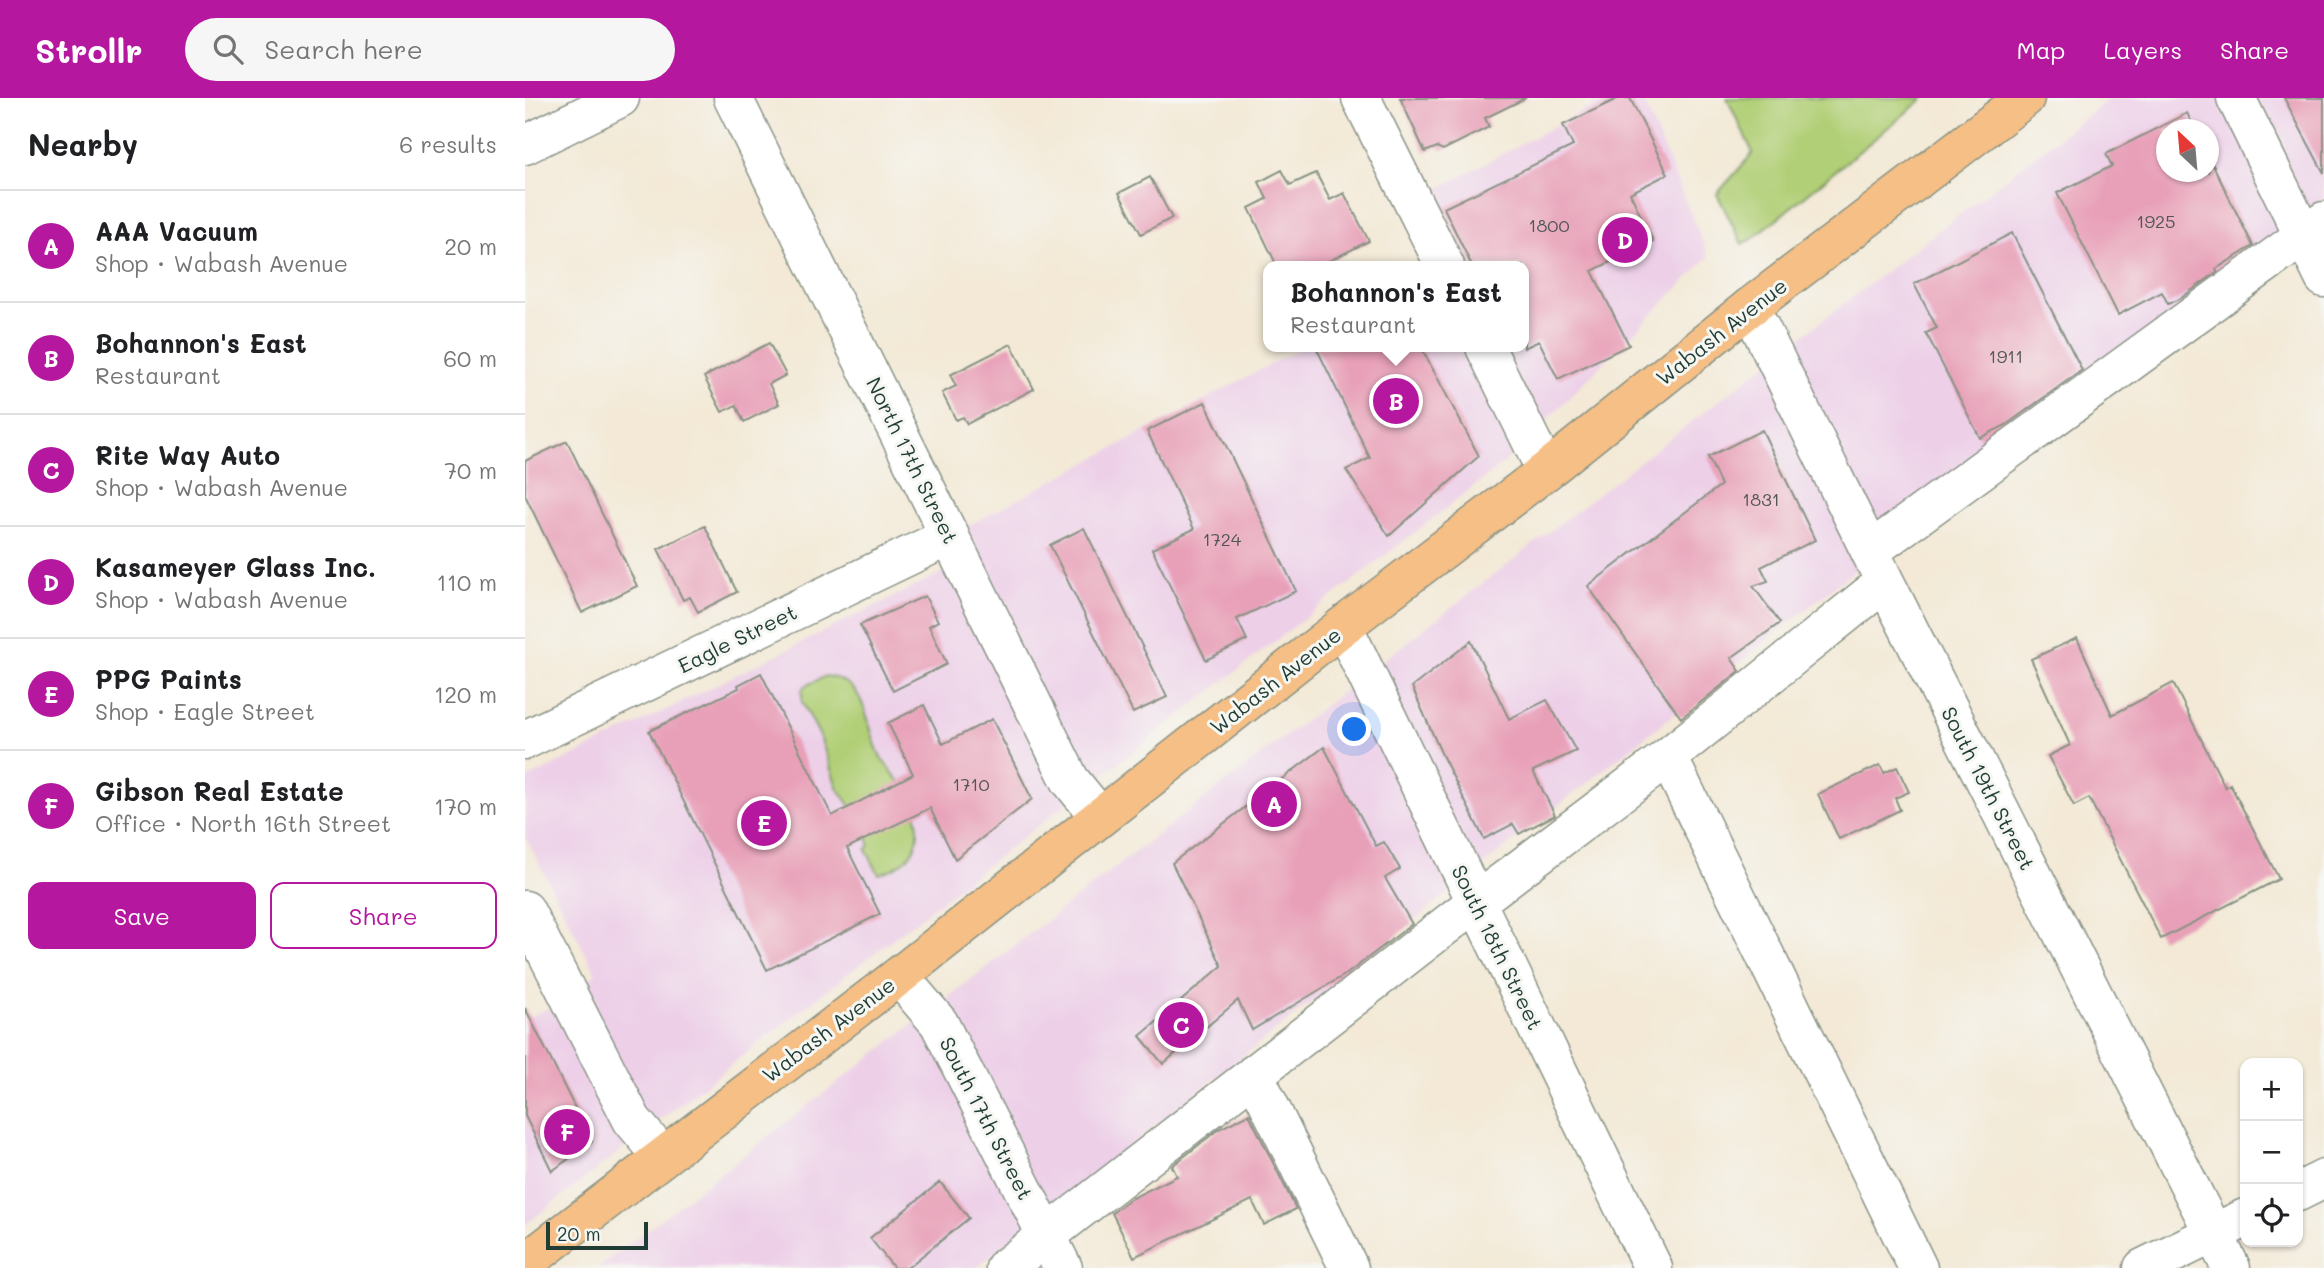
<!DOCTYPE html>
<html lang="en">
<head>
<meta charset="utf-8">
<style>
	:root { --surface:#fff; --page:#f6f6f6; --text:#202124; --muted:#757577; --line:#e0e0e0; --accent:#b5179e }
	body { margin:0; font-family:Mali,sans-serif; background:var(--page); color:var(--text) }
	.controls { position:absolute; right:21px; bottom:21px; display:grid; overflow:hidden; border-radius:14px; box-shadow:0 2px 5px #0004 }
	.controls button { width:63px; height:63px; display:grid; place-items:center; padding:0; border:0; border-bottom:2px solid var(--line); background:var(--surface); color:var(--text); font:35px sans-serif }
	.compass { position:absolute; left:1631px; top:21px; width:63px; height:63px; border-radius:50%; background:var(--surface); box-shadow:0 2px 5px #0004; rotate:334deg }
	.scale { position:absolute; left:21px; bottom:18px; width:102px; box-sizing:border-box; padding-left:7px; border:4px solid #1f3d34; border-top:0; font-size:19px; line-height:24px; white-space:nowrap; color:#1f3d34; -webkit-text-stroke:5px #f6f6f2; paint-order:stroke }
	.you { position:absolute; left:830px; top:632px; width:24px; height:24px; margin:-18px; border:5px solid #fff; border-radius:50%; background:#1a73e8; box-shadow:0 0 0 10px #1a73e833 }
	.badge { display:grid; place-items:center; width:46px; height:46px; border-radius:50%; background:var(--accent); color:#fff; font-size:23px; font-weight:700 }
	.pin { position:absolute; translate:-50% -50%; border:4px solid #fff; box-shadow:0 2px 7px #0006 }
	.popup { position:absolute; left:738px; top:163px; width:266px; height:91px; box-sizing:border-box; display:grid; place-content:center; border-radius:14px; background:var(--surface); filter:drop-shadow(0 2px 5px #0005); font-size:23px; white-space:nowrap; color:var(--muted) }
	.popup b { font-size:26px; color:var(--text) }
	.popup::after { content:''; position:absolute; left:50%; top:100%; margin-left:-14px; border:14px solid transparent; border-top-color:var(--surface) }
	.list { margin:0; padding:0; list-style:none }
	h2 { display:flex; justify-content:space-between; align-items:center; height:91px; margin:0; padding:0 28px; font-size:30px }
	h2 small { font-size:23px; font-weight:400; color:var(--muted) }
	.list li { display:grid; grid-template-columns:46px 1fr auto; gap:21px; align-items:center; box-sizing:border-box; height:112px; padding:0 28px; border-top:2px solid var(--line) }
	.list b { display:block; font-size:26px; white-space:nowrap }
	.list p { margin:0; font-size:23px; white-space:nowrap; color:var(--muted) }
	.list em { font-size:23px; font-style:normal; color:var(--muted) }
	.actions { display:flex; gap:14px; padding:21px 28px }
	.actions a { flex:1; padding:16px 0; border:2px solid var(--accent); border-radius:14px; text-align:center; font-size:24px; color:var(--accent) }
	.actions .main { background:var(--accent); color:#fff }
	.icon { flex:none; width:38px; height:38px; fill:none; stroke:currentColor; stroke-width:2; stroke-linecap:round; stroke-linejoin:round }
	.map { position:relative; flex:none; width:1799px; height:1170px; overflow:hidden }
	header { display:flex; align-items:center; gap:42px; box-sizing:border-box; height:98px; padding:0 35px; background:var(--accent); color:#fff }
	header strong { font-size:33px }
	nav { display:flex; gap:38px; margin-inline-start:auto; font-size:24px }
	.search { width:490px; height:63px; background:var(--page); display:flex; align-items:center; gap:18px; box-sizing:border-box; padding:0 24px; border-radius:38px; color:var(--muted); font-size:26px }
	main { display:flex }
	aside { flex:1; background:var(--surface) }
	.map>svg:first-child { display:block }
</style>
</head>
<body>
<header>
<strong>Strollr</strong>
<div class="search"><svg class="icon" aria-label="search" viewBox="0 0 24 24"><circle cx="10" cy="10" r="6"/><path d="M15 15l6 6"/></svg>Search here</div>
<nav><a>Map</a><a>Layers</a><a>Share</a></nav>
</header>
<main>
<aside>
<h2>Nearby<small>6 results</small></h2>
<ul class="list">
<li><span class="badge">A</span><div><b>AAA Vacuum</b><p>Shop · Wabash Avenue</p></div><em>20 m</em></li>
<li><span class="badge">B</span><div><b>Bohannon's East</b><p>Restaurant</p></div><em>60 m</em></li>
<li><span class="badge">C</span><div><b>Rite Way Auto</b><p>Shop · Wabash Avenue</p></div><em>70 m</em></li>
<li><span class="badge">D</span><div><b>Kasameyer Glass Inc.</b><p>Shop · Wabash Avenue</p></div><em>110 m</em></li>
<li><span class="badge">E</span><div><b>PPG Paints</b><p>Shop · Eagle Street</p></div><em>120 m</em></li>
<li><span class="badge">F</span><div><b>Gibson Real Estate</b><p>Office · North 16th Street</p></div><em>170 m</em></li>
</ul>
<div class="actions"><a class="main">Save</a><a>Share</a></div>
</aside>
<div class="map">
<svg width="1799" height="1170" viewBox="0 0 1799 1170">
	<rect width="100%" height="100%" fill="#f6f6f2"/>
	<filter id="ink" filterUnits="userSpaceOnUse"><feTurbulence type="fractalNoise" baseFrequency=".0143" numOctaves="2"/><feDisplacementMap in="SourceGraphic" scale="14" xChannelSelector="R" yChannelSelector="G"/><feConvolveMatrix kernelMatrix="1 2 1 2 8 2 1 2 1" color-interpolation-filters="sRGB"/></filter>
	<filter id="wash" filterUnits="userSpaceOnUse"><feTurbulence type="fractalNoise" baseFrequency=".00686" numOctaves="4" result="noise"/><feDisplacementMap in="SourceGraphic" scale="28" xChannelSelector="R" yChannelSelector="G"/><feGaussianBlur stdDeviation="1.57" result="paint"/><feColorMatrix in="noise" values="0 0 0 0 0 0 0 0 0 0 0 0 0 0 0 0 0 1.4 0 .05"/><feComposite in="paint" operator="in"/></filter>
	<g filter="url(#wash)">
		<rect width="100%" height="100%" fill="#f3e9d6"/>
		<path fill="#edd0e8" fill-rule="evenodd" d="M 1082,0 L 1117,0 L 1184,159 L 979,365 L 0,1127 L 0,921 L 23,910 L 71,876 L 0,738 L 0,682 L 453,457 L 441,429 L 778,249 L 999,249 L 999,168 L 912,168 L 929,148 L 907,94 Z
			M 1585,0 L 1799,0 L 1799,100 L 451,1170 L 73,1170 ZM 1642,32 L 1684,32 L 1684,74 L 1642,74 Z"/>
		<path fill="#b1cf76" stroke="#688655" stroke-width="2" d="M 1202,0 L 1399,0 L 1226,142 L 1217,146 L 1192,96 L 1228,55 Z
			M 301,578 C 347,584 339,631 357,661 C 363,670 371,678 377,687 C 400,725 403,761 354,776 L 341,752 L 345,747 L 330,714 L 312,689 L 294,636 L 277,604 L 277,592 L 280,588 Z"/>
		<g id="blocks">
			<path fill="#e8a0b8" d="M 875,0 L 1001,0 L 960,20 L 964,29 L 918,52 L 912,49 L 900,54 Z
				M 1094,0 L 1105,0 L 1143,76 L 1105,95 L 1128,143 L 1067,173 L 1104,247 L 1033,281 L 1014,243 L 999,250 L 999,168 L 947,168 L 919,110 L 1048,48 L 1038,27 Z
				M 1759,0 L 1799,0 L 1799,75 Z
				M 1662,15 L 1670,32 L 1642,32 L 1642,74 L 1684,74 L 1684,59 L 1728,148 L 1691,171 L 1692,174 L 1656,200 L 1643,206 L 1637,194 L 1593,217 L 1532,95 L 1587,68 L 1581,56 Z
				M 757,72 L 765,87 L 791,75 L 805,102 L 819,95 L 844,143 L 794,168 L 752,168 L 724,110 L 742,101 L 734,84 Z
				M 625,79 L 647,120 L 616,136 L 594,95 Z
				M 1487,135 L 1557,272 L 1481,327 L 1455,340 L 1401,235 L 1412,230 L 1389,186 Z
				M 244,245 L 261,277 L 244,286 L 254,306 L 219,324 L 211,307 L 197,314 L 179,279 Z
				M 486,246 L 509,291 L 442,326 L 438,319 L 431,322 L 417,295 L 431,288 L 425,277 Z
				M 791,249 L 896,249 L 954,358 L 864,438 L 821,372 L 845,360 Z
				M 680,304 L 771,493 L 712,521 L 722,542 L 681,562 L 627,451 L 669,431 L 622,333 Z
				M 1237,332 L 1290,442 L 1236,469 L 1243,483 L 1228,488 L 1255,525 L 1206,560 L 1215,573 L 1156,620 L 1063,488 L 1196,387 L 1183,359 Z
				M 42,343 L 112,488 L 57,515 L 0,397 L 0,363 Z
				M 180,428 L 212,494 L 173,514 L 165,499 L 158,502 L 133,451 Z
				M 559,430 L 642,599 L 608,615 L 525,447 Z
				M 400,498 L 413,523 L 404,528 L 422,566 L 368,593 L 335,527 Z
				M 1552,540 L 1587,617 L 1648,585 L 1700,689 L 1705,686 L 1754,781 L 1636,841 L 1564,700 L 1549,708 L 1523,658 L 1545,647 L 1506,561 Z
				M 946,543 L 984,621 L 1022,602 L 1051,653 L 1008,673 L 1030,717 L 994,736 L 988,726 L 959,741 L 917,657 L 887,589 Z
				M 236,575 L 307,718 L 388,676 L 363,625 L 399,607 L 418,646 L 467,621 L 507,701 L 430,761 L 405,710 L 322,750 L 355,816 L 242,872 L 124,633 L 214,590 L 213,587 Z
				M 799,649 L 851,748 L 859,744 L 875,771 L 860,780 L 887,826 L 823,875 L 727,932 L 713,902 L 638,966 L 615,938 L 697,868 L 647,765 Z
				M 1355,667 L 1359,675 L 1372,669 L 1384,694 L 1370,700 L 1375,712 L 1314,741 L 1293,696 Z
				M 0,910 L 67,1044 L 27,1073 L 0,1018 Z
				M 724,1016 L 771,1111 L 739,1127 L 727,1102 L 609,1159 L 587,1115 L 605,1101 L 652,1078 L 647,1068 L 694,1031 Z
				M 415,1084 L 444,1120 L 382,1170 L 369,1170 L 345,1140 Z"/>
		</g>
	</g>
	<g filter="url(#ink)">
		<use href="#blocks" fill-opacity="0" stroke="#899385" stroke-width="2"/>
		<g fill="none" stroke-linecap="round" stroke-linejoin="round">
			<defs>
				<path id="minor" d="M 208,0 L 545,682 L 575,719
					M 836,0 L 920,168
					M 1711,0 L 1799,180
					M 0,47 L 95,0
					M 1225,209 L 1360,484 L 1706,1170
					M 960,249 L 1021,373
					M 1345,453 L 1799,123
					M 818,528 L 1128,1170
					M 0,642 L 425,438
					M 1143,659 L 1393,1170
					M 0,812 L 107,1022 L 137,1058
					M 374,878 L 414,925 L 538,1170
					M 729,976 L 824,1170
					M 1773,1094 L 1799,1081
					M 480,1170 L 951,804 L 1143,659 L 1360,484
					M 1618,1170 L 1720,1120"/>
				<path id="major" d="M 0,1165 L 374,878 L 818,528 L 1021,373 L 1225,209 L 1500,0"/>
			</defs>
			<use href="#minor" stroke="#899385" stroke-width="41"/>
			<use href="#major" stroke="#899385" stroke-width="41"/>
			<use href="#minor" stroke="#fff" stroke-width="38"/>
			<use href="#major" stroke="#f5bf86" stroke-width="38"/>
		</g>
	</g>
	<g text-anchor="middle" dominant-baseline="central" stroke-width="6" stroke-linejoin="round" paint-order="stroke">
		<g font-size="18" fill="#515655">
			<text x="1631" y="123">1925</text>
			<text x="1024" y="127">1800</text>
			<text x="1481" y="258">1911</text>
			<text x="1236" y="401">1831</text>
			<text x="697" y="441">1724</text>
			<text x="446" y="686">1710</text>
		</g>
		<g font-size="21" fill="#1f3d34" stroke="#f6f6f2">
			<text transform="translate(1196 233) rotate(-38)">Wabash Avenue</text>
			<text transform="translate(388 362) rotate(64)">North 17th Street</text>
			<text transform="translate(212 540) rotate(-26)">Eagle Street</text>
			<text transform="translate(750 582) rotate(-38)">Wabash Avenue</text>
			<text transform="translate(1464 690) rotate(63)">South 19th Street</text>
			<text transform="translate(973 849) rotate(64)">South 18th Street</text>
			<text transform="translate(303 931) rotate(-37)">Wabash Avenue</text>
			<text transform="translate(462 1020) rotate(63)">South 17th Street</text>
		</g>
	</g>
</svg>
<div class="controls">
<button>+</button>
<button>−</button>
<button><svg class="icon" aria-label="locate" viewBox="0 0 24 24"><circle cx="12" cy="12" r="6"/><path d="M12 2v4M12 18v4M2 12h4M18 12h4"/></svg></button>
</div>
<svg class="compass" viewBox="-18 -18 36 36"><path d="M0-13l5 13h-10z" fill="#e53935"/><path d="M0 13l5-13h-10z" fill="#757577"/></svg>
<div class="scale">20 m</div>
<div class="you"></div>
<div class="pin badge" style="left:749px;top:706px">A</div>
<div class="pin badge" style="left:871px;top:303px">B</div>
<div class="popup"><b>Bohannon's East</b>Restaurant</div>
<div class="pin badge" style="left:656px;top:927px">C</div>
<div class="pin badge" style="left:1100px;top:142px">D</div>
<div class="pin badge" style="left:239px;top:725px">E</div>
<div class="pin badge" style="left:42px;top:1034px">F</div>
</div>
</main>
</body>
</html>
